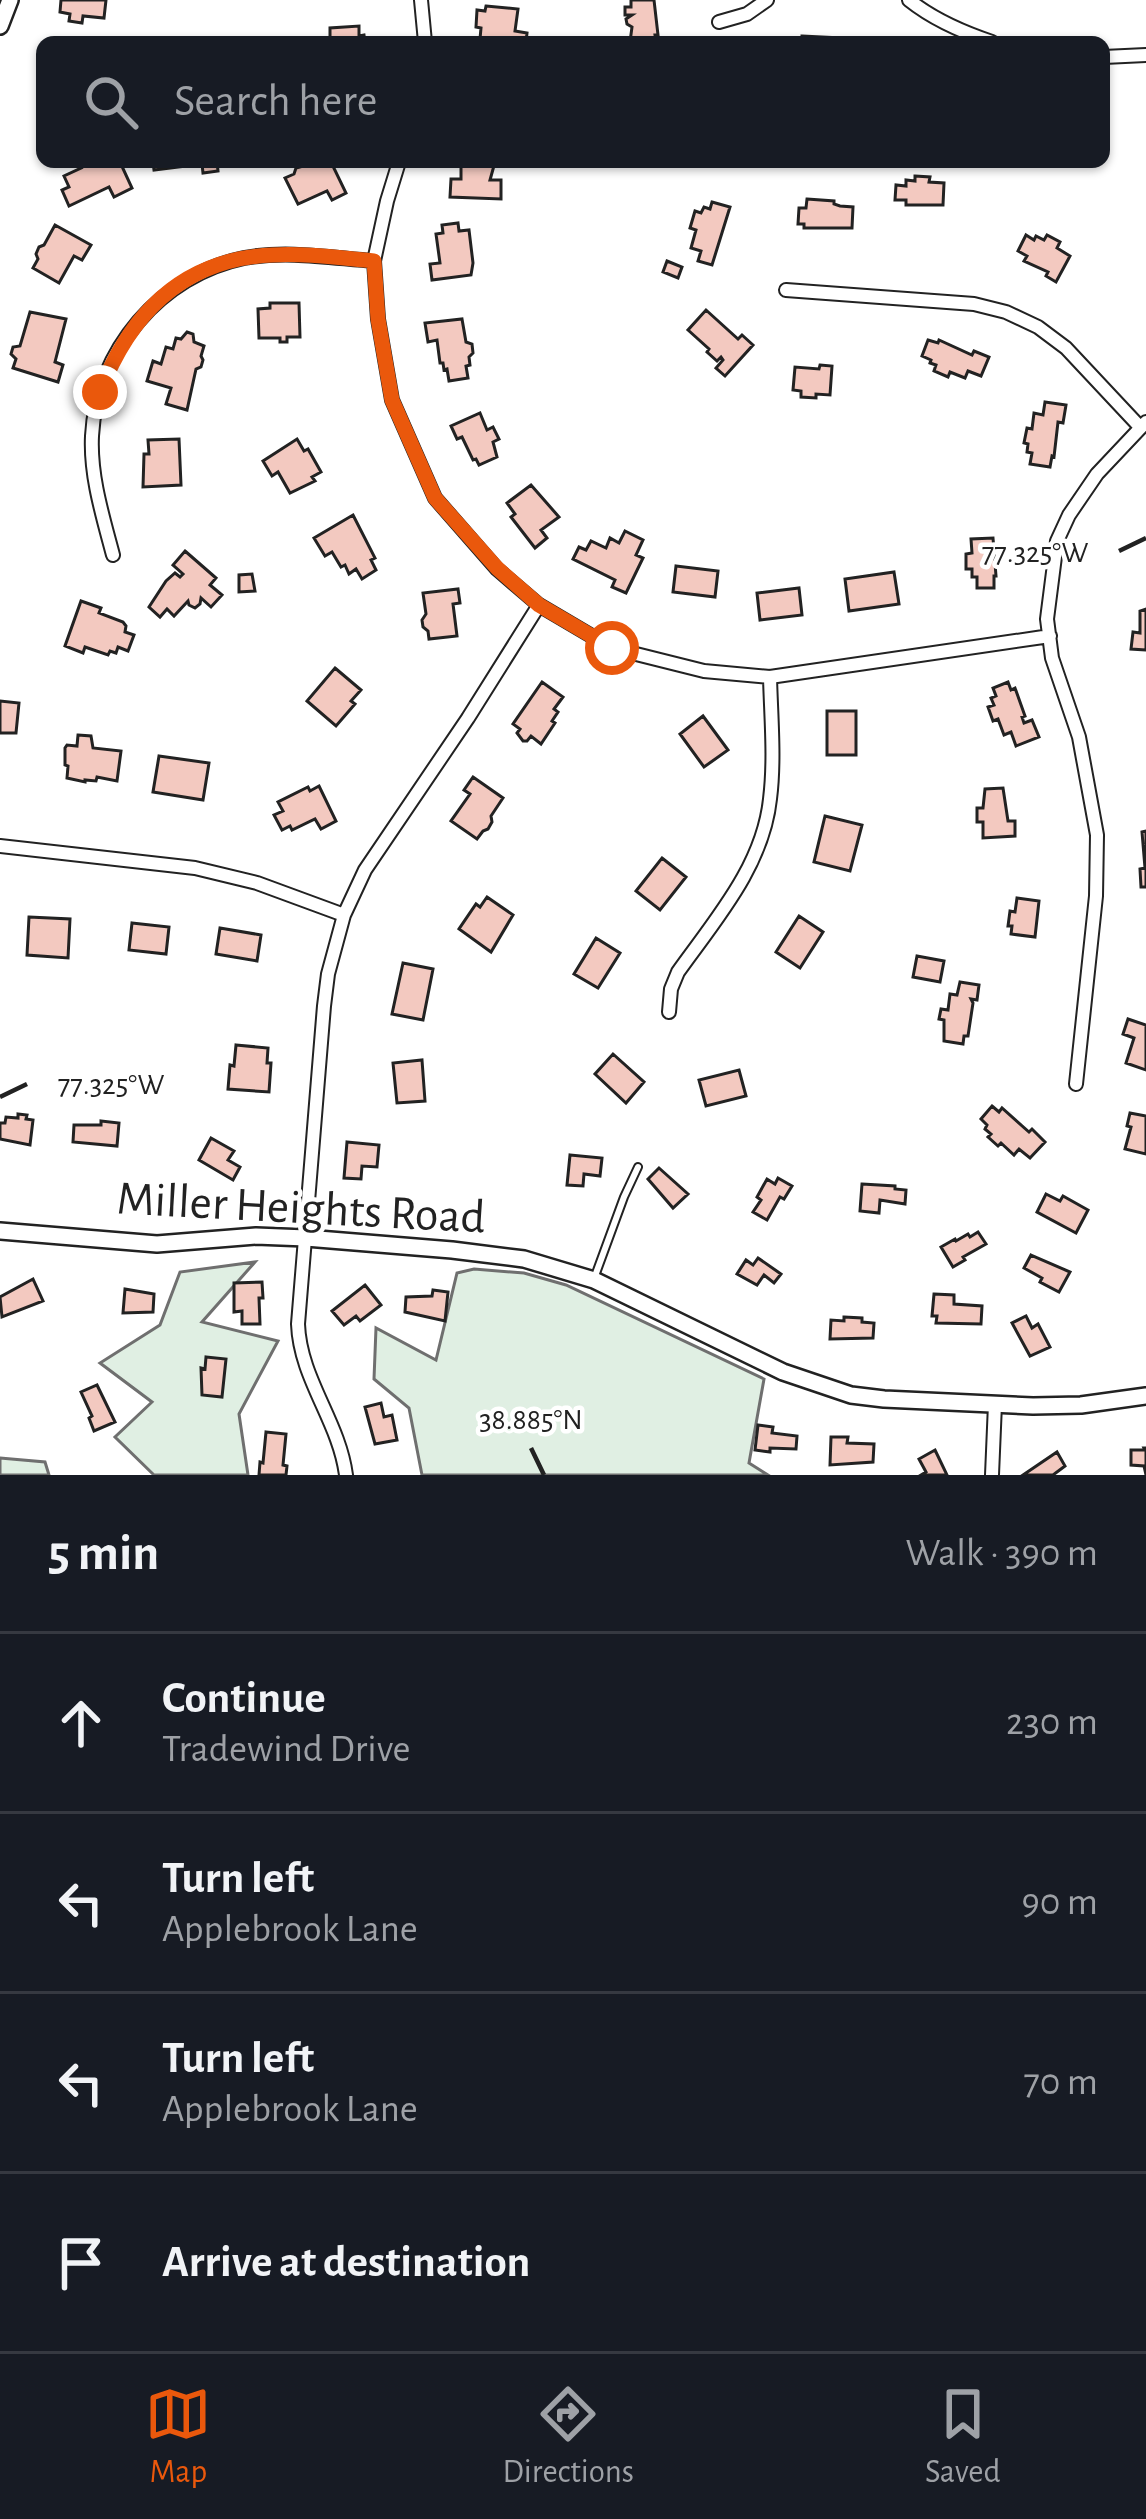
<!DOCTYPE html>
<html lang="en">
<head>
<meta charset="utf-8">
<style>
	:root { --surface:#171b24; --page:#20242c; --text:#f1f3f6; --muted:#9ea1a6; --line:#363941; --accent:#ea580c }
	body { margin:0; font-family:"Alegreya Sans",sans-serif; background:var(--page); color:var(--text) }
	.stop { position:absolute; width:36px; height:36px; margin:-27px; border:9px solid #ea580c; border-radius:50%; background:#fff }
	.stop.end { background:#ea580c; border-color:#fff; box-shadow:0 3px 12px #0008 }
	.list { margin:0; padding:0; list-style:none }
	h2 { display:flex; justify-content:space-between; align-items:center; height:156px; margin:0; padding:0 48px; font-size:51px }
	h2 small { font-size:39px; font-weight:400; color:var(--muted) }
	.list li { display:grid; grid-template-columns:78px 1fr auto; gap:36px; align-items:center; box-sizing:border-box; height:180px; padding:0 48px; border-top:3px solid var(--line) }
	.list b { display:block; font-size:45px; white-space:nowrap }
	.list p { margin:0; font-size:39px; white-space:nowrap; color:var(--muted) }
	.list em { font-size:39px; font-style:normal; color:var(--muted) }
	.icon { flex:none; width:66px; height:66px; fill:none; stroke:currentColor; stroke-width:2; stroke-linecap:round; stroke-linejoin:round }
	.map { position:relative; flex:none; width:1146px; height:1475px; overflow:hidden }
	.search { position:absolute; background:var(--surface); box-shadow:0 3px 9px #0004; left:36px; right:36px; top:36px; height:132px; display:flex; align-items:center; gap:30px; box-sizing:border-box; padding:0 42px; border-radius:18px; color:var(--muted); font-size:45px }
	.sheet { height:876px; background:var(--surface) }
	nav { display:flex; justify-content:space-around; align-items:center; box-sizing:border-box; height:168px; border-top:3px solid var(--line); background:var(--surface); font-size:33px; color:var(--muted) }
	nav a { display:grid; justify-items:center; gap:6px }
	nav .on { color:var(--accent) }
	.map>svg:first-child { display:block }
</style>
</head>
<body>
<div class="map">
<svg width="1146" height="1475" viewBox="0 0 1146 1475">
	<rect width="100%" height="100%" fill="#fff"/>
	<path fill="#e0efe3" stroke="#6f6f6f" stroke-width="3" d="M 255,1262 L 202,1322 L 278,1341 L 239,1414 L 248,1475 L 154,1475 L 115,1437 L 152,1402 L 100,1363 L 160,1325 L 180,1272 Z
		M 474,1269 L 524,1273 L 566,1285 L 764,1379 L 749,1463 L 768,1475 L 422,1475 L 409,1408 L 374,1379 L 376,1328 L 436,1360 L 457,1273 Z
		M 0,1458 L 45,1462 L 49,1475 L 0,1475 Z"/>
	<path fill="#f3c9c0" stroke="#222" stroke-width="3" d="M 61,0 L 106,0 L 104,18 L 83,16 L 82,23 L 69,21 L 70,14 L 60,12 Z
		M 631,0 L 654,0 L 658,35 L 655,35 L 656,42 L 630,42 L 632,27 L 627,24 L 626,19 L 632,15 L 625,15 L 625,7 L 631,7 Z
		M 486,6 L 518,9 L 515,31 L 527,33 L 526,42 L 471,42 L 471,38 L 480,39 L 481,28 L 476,27 L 477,10 L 485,11 Z
		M 359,26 L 359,36 L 364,35 L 365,42 L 330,42 L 330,28 Z
		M 802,36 L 860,39 L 859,42 L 802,42 Z
		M 75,162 L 120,162 L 132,188 L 114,197 L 109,187 L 69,206 L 62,190 L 69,187 L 64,176 L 81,168 Z
		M 153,162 L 217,162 L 218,171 L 203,173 L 202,164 L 154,170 Z
		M 318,162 L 331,162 L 346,193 L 332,200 L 327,191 L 298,204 L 285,178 L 294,174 L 296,168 Z
		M 461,162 L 495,162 L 490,180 L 501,180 L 501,199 L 450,197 L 451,179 L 461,179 Z
		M 915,176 L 930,177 L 929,182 L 944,183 L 943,205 L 906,205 L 906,200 L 895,200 L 896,185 L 906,186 L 906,180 L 915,181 Z
		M 807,199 L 834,201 L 834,204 L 840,206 L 853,207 L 852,228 L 804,228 L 804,224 L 798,224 L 799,208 L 806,208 Z
		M 712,202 L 730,207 L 712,265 L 698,261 L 701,251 L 691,248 L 696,230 L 690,228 L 695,211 L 701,213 L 704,207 L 710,209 Z
		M 458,223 L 459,231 L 469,230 L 473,263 L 471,275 L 432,280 L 430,264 L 440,263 L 436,234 L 443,233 L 442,225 Z
		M 55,225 L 91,245 L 82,260 L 74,256 L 59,283 L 33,268 L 38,259 L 36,254 L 39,247 L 44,245 Z
		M 1026,235 L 1034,240 L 1036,236 L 1044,240 L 1047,235 L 1060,242 L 1057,248 L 1070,256 L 1056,282 L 1046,276 L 1048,272 L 1024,261 L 1027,256 L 1018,251 Z
		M 667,261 L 682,267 L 678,278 L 663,272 Z
		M 270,303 L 299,303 L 300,337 L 287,337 L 287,342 L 280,342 L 280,338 L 259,338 L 258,309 L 270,308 Z
		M 706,310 L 738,339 L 742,335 L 753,345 L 725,376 L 716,368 L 723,360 L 721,357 L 717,361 L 707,352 L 709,349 L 688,330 Z
		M 30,312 L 66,319 L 55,362 L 63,365 L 58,382 L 13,368 L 16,359 L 11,354 L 13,347 L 20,346 Z
		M 462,319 L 466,342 L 472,344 L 473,353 L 469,357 L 470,365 L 466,366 L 468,378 L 449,381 L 447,369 L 444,370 L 443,363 L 440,363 L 437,340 L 428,342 L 425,323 Z
		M 187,332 L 193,334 L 194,342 L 204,346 L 201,356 L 203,360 L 201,367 L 196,369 L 187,410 L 166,404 L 171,388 L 147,381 L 153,361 L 161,364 L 166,347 L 173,349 L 176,338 L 181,339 Z
		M 928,340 L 938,343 L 939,340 L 972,355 L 974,351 L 989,357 L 981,376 L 968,371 L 965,378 L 950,372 L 948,377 L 934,371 L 936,365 L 930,363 L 931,360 L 922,356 Z
		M 820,365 L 832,366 L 830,395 L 816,394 L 816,398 L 801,397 L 801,391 L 793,390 L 795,367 L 819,369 Z
		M 1045,402 L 1066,405 L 1063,423 L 1058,422 L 1054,457 L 1052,456 L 1050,467 L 1030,464 L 1032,453 L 1027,452 L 1028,444 L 1024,443 L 1027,428 L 1032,429 L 1034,413 L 1043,415 Z
		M 480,413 L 487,430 L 493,427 L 499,439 L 493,442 L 497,457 L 479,465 L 476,459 L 473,460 L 462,437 L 457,439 L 451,426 Z
		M 179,439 L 181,485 L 143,487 L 144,454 L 149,454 L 148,440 Z
		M 297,439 L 304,451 L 308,449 L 321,472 L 312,477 L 315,481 L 290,493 L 278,472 L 272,476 L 263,461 Z
		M 531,485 L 559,517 L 541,530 L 547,538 L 535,548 L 511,517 L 515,514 L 507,503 Z
		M 353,515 L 375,558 L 371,560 L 376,570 L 362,579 L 356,569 L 349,574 L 345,565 L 341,567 L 332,552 L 325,556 L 314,538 Z
		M 625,531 L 643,540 L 636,555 L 643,558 L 626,593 L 612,587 L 615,580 L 573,559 L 579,547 L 586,550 L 591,541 L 606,548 L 610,538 L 619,543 Z
		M 993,538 L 996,576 L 994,576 L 994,588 L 977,588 L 977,577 L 972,577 L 972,569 L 966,569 L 966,554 L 972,553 L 971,539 Z
		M 185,551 L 216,578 L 210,585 L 222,595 L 211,607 L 201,598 L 200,604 L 195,608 L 189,605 L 188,601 L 174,616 L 167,609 L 160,617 L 149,607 L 166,581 L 175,573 L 180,577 L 183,574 L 173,565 Z
		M 676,566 L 718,571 L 715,597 L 673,592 Z
		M 894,572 L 899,604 L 849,611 L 845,579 Z
		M 252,574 L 255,591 L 239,592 L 239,575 Z
		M 799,588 L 802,615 L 760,620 L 757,593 Z
		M 458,589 L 460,603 L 453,604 L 457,636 L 429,639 L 428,631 L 423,627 L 422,620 L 426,614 L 423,593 Z
		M 81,601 L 101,608 L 99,613 L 123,622 L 126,626 L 125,632 L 134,635 L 128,651 L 118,647 L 116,653 L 110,651 L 108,655 L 85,647 L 83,653 L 65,646 Z
		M 1146,609 L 1146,650 L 1131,649 L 1133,632 L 1140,633 L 1140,611 Z
		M 335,668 L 361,690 L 351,701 L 355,704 L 336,726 L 307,701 Z
		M 542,682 L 563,697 L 554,709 L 558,712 L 552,721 L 555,723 L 541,744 L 531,736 L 527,741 L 523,741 L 517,733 L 520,729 L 513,724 Z
		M 1008,682 L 1011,690 L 1015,688 L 1025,716 L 1022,717 L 1024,723 L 1032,720 L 1039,737 L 1016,746 L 1011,732 L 1004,735 L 998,719 L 993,721 L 988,707 L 994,705 L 991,698 L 996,696 L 993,688 Z
		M 0,701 L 19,703 L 16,733 L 0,733 Z
		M 827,711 L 856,711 L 856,755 L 827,755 Z
		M 703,716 L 728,750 L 704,767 L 680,734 Z
		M 78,735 L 91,736 L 93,748 L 121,751 L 117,781 L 97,777 L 96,781 L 85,780 L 85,782 L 67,778 L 68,766 L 65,765 L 65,748 L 67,745 L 77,746 Z
		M 159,756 L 209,763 L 203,800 L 153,792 Z
		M 473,777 L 503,798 L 491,816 L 492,822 L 488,829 L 483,831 L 477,839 L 451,821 L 470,794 L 464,790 Z
		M 319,786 L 336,821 L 321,829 L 315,819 L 292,830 L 290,826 L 282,830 L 274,815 L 283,811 L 278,802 L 308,787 L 310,791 Z
		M 1003,788 L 1008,821 L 1015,821 L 1015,836 L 983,838 L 983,822 L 977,822 L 977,808 L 983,808 L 985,789 Z
		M 825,816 L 862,825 L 850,871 L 814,862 Z
		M 1146,831 L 1146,887 L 1141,887 L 1140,869 L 1145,868 L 1142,832 Z
		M 662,858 L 686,877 L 660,910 L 636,891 Z
		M 487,897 L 513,915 L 491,952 L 459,929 L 476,904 L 480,907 Z
		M 1017,898 L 1039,901 L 1035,937 L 1011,934 L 1012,926 L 1008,926 L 1010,911 L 1015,912 Z
		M 799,916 L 823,932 L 800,968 L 776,952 Z
		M 29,917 L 70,919 L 68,958 L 27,955 Z
		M 132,923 L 169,927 L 166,954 L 129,950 Z
		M 220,928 L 261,935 L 257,961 L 216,954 Z
		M 596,938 L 620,953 L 598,988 L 574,974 Z
		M 917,956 L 944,961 L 940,982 L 913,977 Z
		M 403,963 L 433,969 L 423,1020 L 392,1014 Z
		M 960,982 L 979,985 L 977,1000 L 971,999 L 973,1003 L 968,1036 L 964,1036 L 963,1044 L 944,1041 L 944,1020 L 939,1019 L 941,1009 L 948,1010 L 950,994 L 957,995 Z
		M 1128,1019 L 1146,1025 L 1146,1070 L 1126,1063 L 1134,1038 L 1123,1034 Z
		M 236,1045 L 268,1048 L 267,1063 L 271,1063 L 269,1092 L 228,1089 L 230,1065 L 234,1066 Z
		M 613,1054 L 644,1082 L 626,1103 L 595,1074 Z
		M 422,1060 L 425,1101 L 397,1103 L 393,1063 Z
		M 739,1070 L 746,1096 L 706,1106 L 699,1080 Z
		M 992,1106 L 999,1112 L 1002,1108 L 1029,1132 L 1032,1129 L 1045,1142 L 1030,1158 L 1019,1149 L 1014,1155 L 1001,1143 L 998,1146 L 988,1137 L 991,1134 L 985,1129 L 987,1125 L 981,1119 Z
		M 1130,1113 L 1146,1116 L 1146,1154 L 1125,1149 L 1131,1127 L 1127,1126 Z
		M 18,1114 L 27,1115 L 26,1119 L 33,1120 L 30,1145 L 0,1139 L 0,1123 L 5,1123 L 6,1117 L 18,1118 Z
		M 101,1121 L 119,1123 L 117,1146 L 73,1142 L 74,1125 L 101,1125 Z
		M 211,1138 L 234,1151 L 228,1160 L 240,1167 L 233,1180 L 199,1160 Z
		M 347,1142 L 379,1145 L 377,1167 L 362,1166 L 361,1179 L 344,1178 Z
		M 570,1155 L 602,1158 L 600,1176 L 584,1174 L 583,1186 L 567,1185 Z
		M 659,1168 L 688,1194 L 673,1208 L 648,1179 Z
		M 778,1178 L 792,1186 L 784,1199 L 780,1197 L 767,1220 L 753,1212 L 761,1200 L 757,1197 L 767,1179 L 775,1184 Z
		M 862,1184 L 895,1186 L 895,1189 L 906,1190 L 905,1204 L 880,1200 L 879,1213 L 860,1211 Z
		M 1046,1194 L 1060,1201 L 1063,1196 L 1088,1210 L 1076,1233 L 1037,1212 Z
		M 978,1232 L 986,1244 L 963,1257 L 965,1260 L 953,1267 L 941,1247 L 955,1239 L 956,1241 L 968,1234 L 970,1237 Z
		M 1031,1255 L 1070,1272 L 1059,1292 L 1040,1282 L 1042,1278 L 1024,1268 Z
		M 758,1258 L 781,1274 L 774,1283 L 764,1275 L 757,1285 L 737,1274 L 746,1260 L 753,1265 Z
		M 33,1279 L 43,1301 L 2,1317 L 0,1297 Z
		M 262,1282 L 263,1298 L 259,1298 L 260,1324 L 242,1324 L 242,1311 L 234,1312 L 234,1283 Z
		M 365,1285 L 381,1305 L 360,1321 L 356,1316 L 344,1325 L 332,1311 Z
		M 125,1289 L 154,1294 L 153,1312 L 123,1313 Z
		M 433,1290 L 448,1292 L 445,1321 L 405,1312 L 406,1297 L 432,1296 Z
		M 934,1294 L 954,1295 L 954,1304 L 982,1306 L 981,1324 L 936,1323 L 937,1316 L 932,1316 Z
		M 1026,1316 L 1032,1328 L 1038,1324 L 1050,1347 L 1030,1356 L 1012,1323 Z
		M 844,1317 L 862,1318 L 862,1322 L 874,1323 L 873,1338 L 830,1339 L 831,1320 L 844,1321 Z
		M 206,1357 L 226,1359 L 222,1397 L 202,1395 L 201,1368 L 205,1369 Z
		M 97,1385 L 115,1422 L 94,1431 L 89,1418 L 92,1416 L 81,1392 Z
		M 381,1403 L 384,1417 L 392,1415 L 397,1440 L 375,1444 L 365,1407 Z
		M 758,1425 L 773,1427 L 772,1433 L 797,1436 L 796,1449 L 770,1448 L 770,1452 L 755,1450 Z
		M 266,1432 L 286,1434 L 283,1465 L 287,1466 L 286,1475 L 259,1475 L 260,1462 L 263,1463 Z
		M 831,1437 L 848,1437 L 847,1443 L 874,1444 L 873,1462 L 830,1465 Z
		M 1144,1448 L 1146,1448 L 1146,1475 L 1144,1466 L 1131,1465 L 1131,1450 L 1145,1450 Z
		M 935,1450 L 947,1475 L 921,1475 L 926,1472 L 919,1459 Z
		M 1057,1452 L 1065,1466 L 1053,1475 L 1023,1475 Z"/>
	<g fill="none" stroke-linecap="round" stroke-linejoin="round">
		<defs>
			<path id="service" d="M 595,1276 L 624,1197 L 638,1167"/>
			<path id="minor" d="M 421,0 L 425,42
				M 909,0 C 934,20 962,32 992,42
				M 719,22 L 747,14 L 767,0
				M 1104,57 L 1146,55
				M 399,162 L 387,201 L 374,261 L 378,319 L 392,400 L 435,498 L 497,569 L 539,605 L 612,648 L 704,671 L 770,677 L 1050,636
				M 786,290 L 974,304 L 1006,312 L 1038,327 L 1066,348 L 1140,427
				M 113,555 C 103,517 90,476 92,436 C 96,351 161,275 244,258 C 287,250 332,258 374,261
				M 0,846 L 195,868 L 257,883 L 344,915
				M 669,1012 L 671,989 L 678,972 C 715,920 763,866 770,799 C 775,759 771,717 770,677
				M 1076,1084 L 1096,896 L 1097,835 L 1079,737 L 1052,658 L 1047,619 L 1057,541 L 1069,515 L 1097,474 L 1146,422
				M 346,1475 C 339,1421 300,1379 298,1324 L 324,1006 L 328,974 L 344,915 L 365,870 L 468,718 L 539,605
				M 992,1475 L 995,1404"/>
			<path id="tertiary" d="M 0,26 L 10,0
				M 0,1231 L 157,1244 L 256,1236 L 306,1238 L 452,1250 L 524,1259 L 594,1280 L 783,1372 L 851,1395 L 884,1399 L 1033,1406 L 1081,1405 L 1146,1396"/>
		</defs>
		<use href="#service" stroke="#222" stroke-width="10"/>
		<use href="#minor" stroke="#222" stroke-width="16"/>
		<use href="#tertiary" stroke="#222" stroke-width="20"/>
		<use href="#service" stroke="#fff" stroke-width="6"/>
		<use href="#minor" stroke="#fff" stroke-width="12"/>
		<use href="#tertiary" stroke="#fff" stroke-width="15"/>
	</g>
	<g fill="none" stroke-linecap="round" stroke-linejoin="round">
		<path stroke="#ea580c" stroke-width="15" d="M 100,392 C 130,314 183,259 272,255 C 306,253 340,258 374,261 L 378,319 L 392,400 L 435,498 L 497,568 L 539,605 L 612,648"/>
	</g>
	<path fill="none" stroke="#222" stroke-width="4.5" d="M 1119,551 L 1146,538M 0,1097 L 27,1084M 531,1448 L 544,1475"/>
	<g text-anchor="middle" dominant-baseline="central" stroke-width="9" stroke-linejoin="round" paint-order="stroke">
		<g font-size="48" fill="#222" stroke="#fff">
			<text transform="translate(301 1209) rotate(3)">Miller Heights Road</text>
		</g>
	</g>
	<g font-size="30" text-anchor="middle" fill="#222" stroke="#fff" stroke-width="9" stroke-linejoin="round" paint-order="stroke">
		<text x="1035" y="562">77.325°W</text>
		<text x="111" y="1094">77.325°W</text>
		<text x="531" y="1429">38.885°N</text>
	</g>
</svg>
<div class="stop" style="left:612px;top:648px"></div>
<div class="stop end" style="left:100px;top:392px"></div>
<div class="search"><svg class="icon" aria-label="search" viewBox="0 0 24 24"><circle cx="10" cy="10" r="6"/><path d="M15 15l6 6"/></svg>Search here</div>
</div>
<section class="sheet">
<h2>5 min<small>Walk · 390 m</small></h2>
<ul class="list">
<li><svg class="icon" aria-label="ahead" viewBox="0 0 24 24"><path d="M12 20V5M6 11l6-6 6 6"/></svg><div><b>Continue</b><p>Tradewind Drive</p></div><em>230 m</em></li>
<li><svg class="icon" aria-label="left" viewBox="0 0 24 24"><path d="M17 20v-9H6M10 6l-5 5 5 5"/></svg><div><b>Turn left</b><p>Applebrook Lane</p></div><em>90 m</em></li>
<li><svg class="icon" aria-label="left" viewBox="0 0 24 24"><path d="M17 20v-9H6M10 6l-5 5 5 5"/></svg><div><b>Turn left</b><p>Applebrook Lane</p></div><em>70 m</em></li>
<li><svg class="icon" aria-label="arrive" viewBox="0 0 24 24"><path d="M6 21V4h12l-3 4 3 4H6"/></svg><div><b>Arrive at destination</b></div></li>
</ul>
</section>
<nav>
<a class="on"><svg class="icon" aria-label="map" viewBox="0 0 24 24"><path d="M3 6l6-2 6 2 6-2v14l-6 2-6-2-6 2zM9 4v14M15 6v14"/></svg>Map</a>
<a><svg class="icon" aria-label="directions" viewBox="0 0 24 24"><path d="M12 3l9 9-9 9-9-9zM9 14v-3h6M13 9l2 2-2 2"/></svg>Directions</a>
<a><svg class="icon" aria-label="saved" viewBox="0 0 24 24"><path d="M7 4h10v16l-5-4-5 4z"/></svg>Saved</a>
</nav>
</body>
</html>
